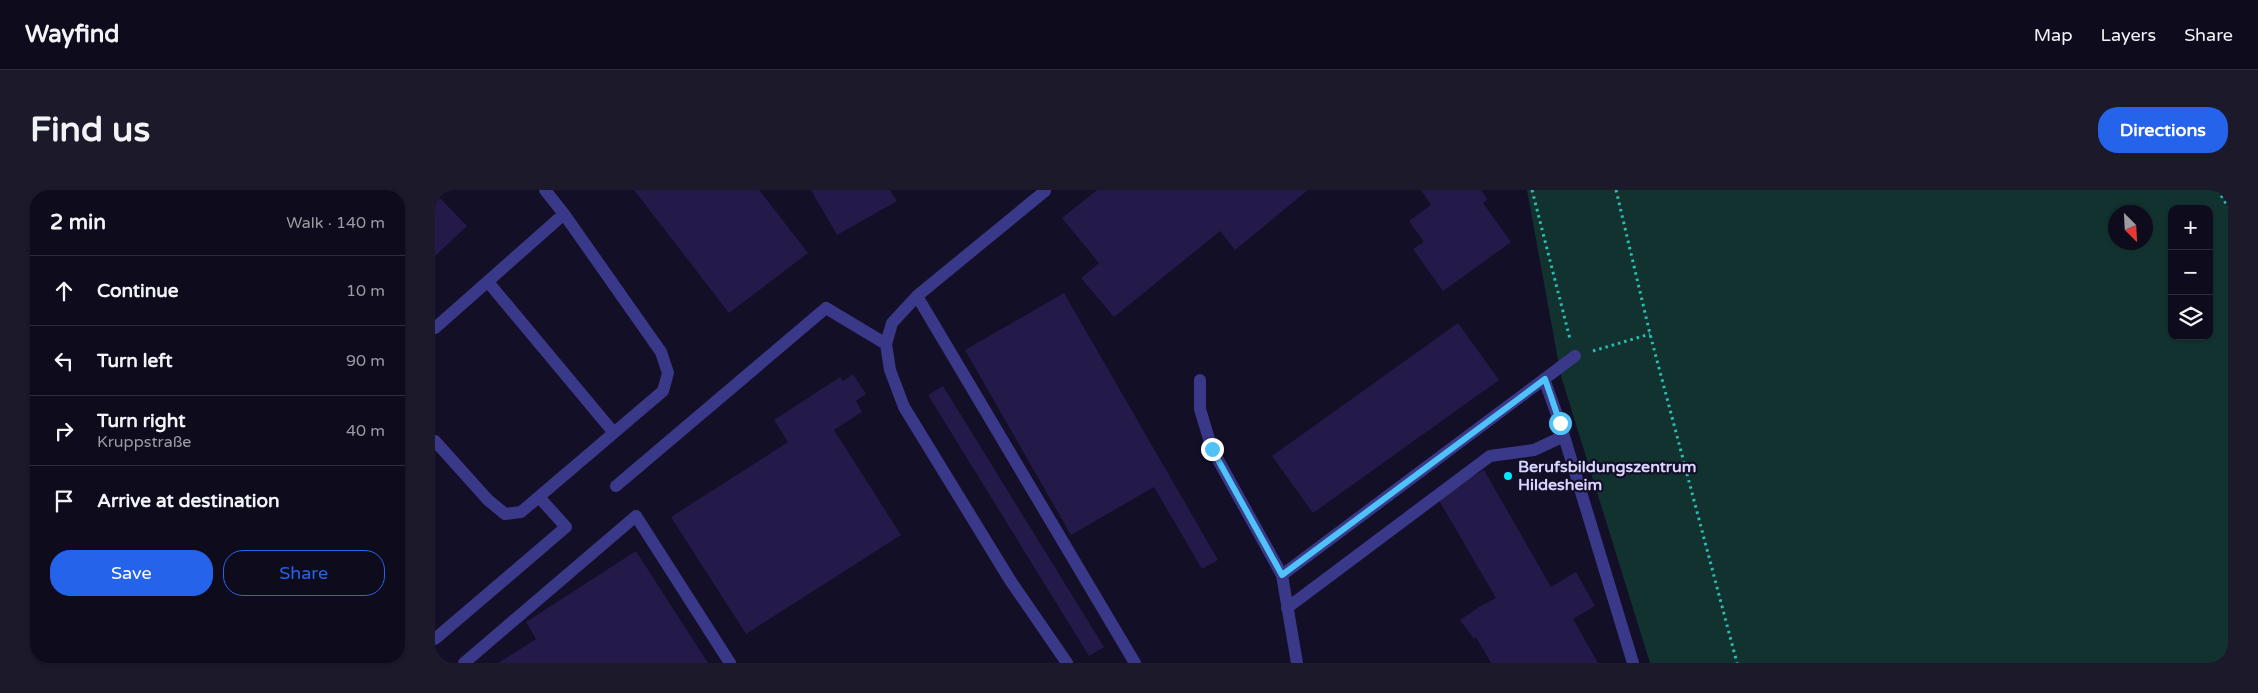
<!DOCTYPE html>
<html lang="en">
<head>
<meta charset="utf-8">
<style>
	:root { --surface:#0e0b1d; --page:#1c192a; --text:#f1f3f6; --muted:#9b9ba4; --line:#2e2b3b; --accent:#2563eb }
	body { margin:0; font-family:"Varela Round",sans-serif; background:var(--page); color:var(--text) }
	.controls { position:absolute; right:15px; top:15px; display:grid; overflow:hidden; border-radius:10px; box-shadow:0 1px 4px #0004 }
	.controls button { width:45px; height:45px; display:grid; place-items:center; padding:0; border:0; border-bottom:1px solid var(--line); background:var(--surface); color:var(--text); font:25px sans-serif }
	.compass { position:absolute; left:1673px; top:15px; width:45px; height:45px; border-radius:50%; background:var(--surface); box-shadow:0 1px 4px #0004; rotate:156deg }
	.stop { position:absolute; width:15px; height:15px; margin:-11px; border:4px solid #4fc3f7; border-radius:50%; background:#fff }
	.stop.end { background:#4fc3f7; border-color:#fff; box-shadow:0 1px 5px #0008 }
	.list { margin:0; padding:0; list-style:none }
	h2 { display:flex; justify-content:space-between; align-items:center; height:65px; margin:0; padding:0 20px; font-size:21px }
	h2 small { font-size:16px; font-weight:400; color:var(--muted) }
	.list li { display:grid; grid-template-columns:32px 1fr auto; gap:15px; align-items:center; box-sizing:border-box; height:70px; padding:0 20px; border-top:1px solid var(--line) }
	.list b { display:block; font-size:19px; white-space:nowrap }
	.list p { margin:0; font-size:16px; white-space:nowrap; color:var(--muted) }
	.list em { font-size:16px; font-style:normal; color:var(--muted) }
	.actions { display:flex; gap:10px; padding:15px 20px }
	.actions a { flex:1; padding:11px 0; border:1px solid var(--accent); border-radius:20px; text-align:center; font-size:18px; color:var(--accent) }
	.actions .main { background:var(--accent); color:#fff }
	.icon { flex:none; width:28px; height:28px; fill:none; stroke:currentColor; stroke-width:2; stroke-linecap:round; stroke-linejoin:round }
	.map { position:relative; flex:none; width:1793px; height:473px; overflow:hidden; border-radius:20px }
	header { display:flex; align-items:center; gap:30px; box-sizing:border-box; height:70px; padding:0 25px; background:var(--surface); border-bottom:1px solid var(--line) }
	header strong { font-size:24px }
	nav { display:flex; gap:28px; margin-inline-start:auto; font-size:18px }
	.intro { display:flex; align-items:center; justify-content:space-between; box-sizing:border-box; height:120px; padding:0 30px }
	h1 { margin:0; font-size:35px }
	.button { padding:12px 22px; border-radius:20px; background:var(--accent); color:#fff; font-size:18px; font-weight:700 }
	main { display:flex; gap:30px; padding:0 30px }
	aside { flex:1; background:var(--surface); border-radius:20px; box-shadow:0 1px 4px #0004 }
	.map>svg:first-child { display:block }
</style>
</head>
<body>
<header>
<strong>Wayfind</strong>
<nav><a>Map</a><a>Layers</a><a>Share</a></nav>
</header>
<div class="intro"><h1>Find us</h1><a class="button">Directions</a></div>
<main>
<aside>
<h2>2 min<small>Walk · 140 m</small></h2>
<ul class="list">
<li><svg class="icon" aria-label="ahead" viewBox="0 0 24 24"><path d="M12 20V5M6 11l6-6 6 6"/></svg><div><b>Continue</b></div><em>10 m</em></li>
<li><svg class="icon" aria-label="left" viewBox="0 0 24 24"><path d="M17 20v-9H6M10 6l-5 5 5 5"/></svg><div><b>Turn left</b></div><em>90 m</em></li>
<li><svg class="icon" aria-label="right" viewBox="0 0 24 24"><path d="M7 20v-9h11M14 6l5 5-5 5"/></svg><div><b>Turn right</b><p>Kruppstraße</p></div><em>40 m</em></li>
<li><svg class="icon" aria-label="arrive" viewBox="0 0 24 24"><path d="M6 21V4h12l-3 4 3 4H6"/></svg><div><b>Arrive at destination</b></div></li>
</ul>
<div class="actions"><a class="main">Save</a><a>Share</a></div>
</aside>
<div class="map">
<svg width="1793" height="473" viewBox="0 0 1793 473">
	<rect width="100%" height="100%" fill="#130f27"/>
	<path fill="#123230" fill-rule="evenodd" d="M 1092,0 L 1793,0 L 1793,473 L 1215,473 L 1126,186 ZM 1737,19 L 1774,19 L 1774,146 L 1737,146 ZM 1680,22 L 1710,22 L 1710,52 L 1680,52 Z"/>
	<path fill="#231a49" d="M 199,0 L 324,0 L 373,63 L 294,123 Z
		M 376,0 L 455,0 L 462,11 L 402,45 Z
		M 662,0 L 873,0 L 800,60 L 785,41 L 679,127 L 646,88 L 664,73 L 627,28 Z
		M 986,0 L 1046,0 L 1052,9 L 1048,13 L 1076,52 L 1008,101 L 978,59 L 989,52 L 974,31 L 996,15 Z
		M 0,3 L 32,36 L 0,66 Z
		M 629,103 L 783,370 L 767,379 L 719,297 L 636,345 L 530,160 Z
		M 1023,133 L 1064,190 L 878,323 L 837,266 Z
		M 418,184 L 431,204 L 421,211 L 427,222 L 399,240 L 466,345 L 311,444 L 236,327 L 353,252 L 339,230 L 405,187 L 408,191 Z
		M 508,196 L 669,457 L 654,466 L 493,205 Z
		M 1049,280 L 1116,397 L 1141,382 L 1160,416 L 1138,429 L 1163,473 L 1056,473 L 1041,447 L 1039,449 L 1025,430 L 1044,417 L 1061,408 L 1002,307 Z
		M 201,361 L 273,473 L 63,473 L 101,449 L 91,432 Z"/>
	<g fill="none" stroke-linecap="round" stroke-linejoin="round">
		<path stroke="#2cbdb2" stroke-width="3" stroke-dasharray="2.5 4" stroke-linecap="butt" d="M 1097,0 L 1135,149
			M 1181,0 L 1215,144 L 1302,473
			M 1783,0 L 1793,17
			M 1158,161 L 1215,144"/>
		<path stroke="#3a3888" stroke-width="12" d="M 610,1 L 482,106 L 700,473
			M 53,92 L 179,243
			M 482,106 L 457,133 L 451,154 L 455,180 L 469,217 L 575,390 L 632,473
			M 0,138 L 129,24
			M 1109,189 L 1125,233 L 1198,473
			M 0,251 L 53,310 L 70,324 L 86,322 L 228,201 L 233,183 L 226,162 L 129,24 L 110,0
			M 181,296 L 391,118 L 451,154
			M 847,385 L 1140,166
			M 852,418 L 1055,266 L 1099,260 L 1129,246
			M 0,449 L 131,337 L 104,307
			M 29,473 L 201,326 L 295,473"/>
		<path stroke="#3a3888" stroke-width="12" d="M 765,190 L 765,219 L 777,259 L 847,385 L 862,473"/>
	</g>
	<g fill="none" stroke-linecap="round" stroke-linejoin="round">
		<path stroke="#4fc3f7" stroke-width="6" d="M 777,259 L 847,385 L 1110,189 L 1125,233"/>
	</g>
	<circle fill="#01e9ff" stroke="#130f27" stroke-width="2" cx="1073" cy="286" r="5"/>
	<g text-anchor="middle" dominant-baseline="central" stroke-width="4.5" stroke-linejoin="round" paint-order="stroke">
		<g font-size="16" font-weight="bold" fill="#d9d5ff" stroke="#130f27" text-anchor="start">
			<text x="1083" y="277">Berufsbildungszentrum<tspan x="1083" dy="18">Hildesheim</tspan></text>
		</g>
	</g>
</svg>
<div class="controls">
<button>+</button>
<button>−</button>
<button><svg class="icon" aria-label="layers" viewBox="0 0 24 24"><path d="M12 4l9 5-9 5-9-5zM3 14l9 5 9-5"/></svg></button>
</div>
<svg class="compass" viewBox="-18 -18 36 36"><path d="M0-13l5 13h-10z" fill="#e53935"/><path d="M0 13l5-13h-10z" fill="#9b9ba4"/></svg>
<div class="stop" style="left:1125px;top:233px"></div>
<div class="stop end" style="left:777px;top:259px"></div>
</div>
</main>
</body>
</html>
